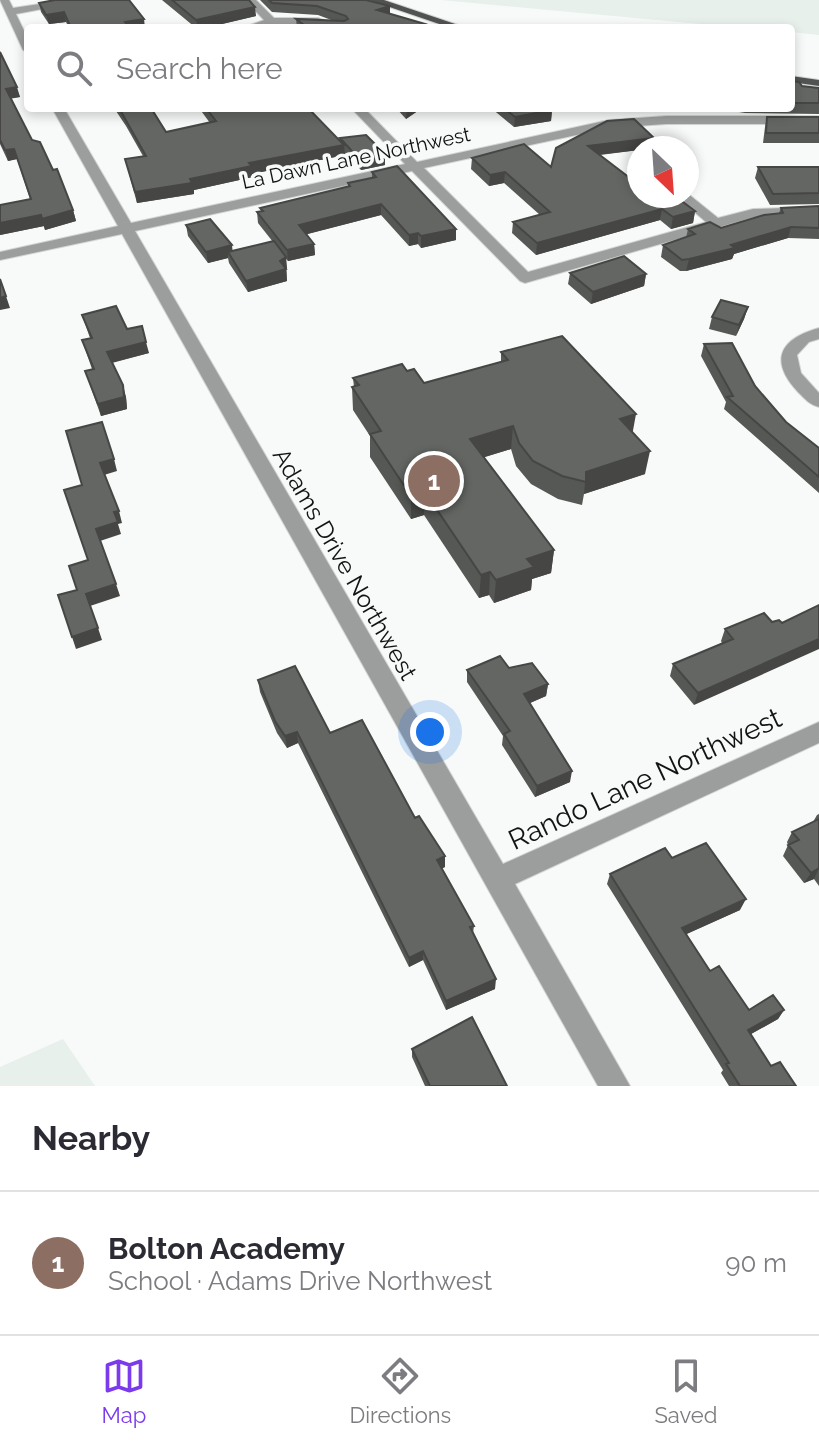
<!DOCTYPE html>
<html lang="en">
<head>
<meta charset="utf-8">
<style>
	:root { --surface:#fff; --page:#f7f7f7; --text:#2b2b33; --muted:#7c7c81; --line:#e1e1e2; --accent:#7c3aed }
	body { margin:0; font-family:Raleway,sans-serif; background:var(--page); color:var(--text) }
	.compass { position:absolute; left:627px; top:136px; width:72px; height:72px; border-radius:50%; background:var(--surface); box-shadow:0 4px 12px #0003; rotate:155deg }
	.you { position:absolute; left:430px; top:732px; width:28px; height:28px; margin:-20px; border:6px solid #fff; border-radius:50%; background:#1a73e8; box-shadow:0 0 0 12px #1a73e833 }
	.badge { display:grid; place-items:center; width:52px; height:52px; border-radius:50%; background:var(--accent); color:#fff; font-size:26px; font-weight:700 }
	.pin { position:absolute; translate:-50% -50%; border:4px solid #fff; box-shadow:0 2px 8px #0006 }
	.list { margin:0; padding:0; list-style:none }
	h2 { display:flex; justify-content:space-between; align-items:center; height:104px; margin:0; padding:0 32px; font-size:34px }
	h2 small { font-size:26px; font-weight:400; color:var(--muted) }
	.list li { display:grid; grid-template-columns:52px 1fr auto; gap:24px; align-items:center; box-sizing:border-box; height:144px; padding:0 32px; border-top:2px solid var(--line) }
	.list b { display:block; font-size:30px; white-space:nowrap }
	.list p { margin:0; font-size:26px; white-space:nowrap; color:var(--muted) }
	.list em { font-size:26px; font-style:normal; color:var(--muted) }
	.icon { flex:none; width:44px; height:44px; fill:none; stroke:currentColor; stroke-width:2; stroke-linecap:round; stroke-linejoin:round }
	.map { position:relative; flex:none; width:819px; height:1086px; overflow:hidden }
	.search { position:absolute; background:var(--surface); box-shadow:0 4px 12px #0003; left:24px; right:24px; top:24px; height:88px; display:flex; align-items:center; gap:20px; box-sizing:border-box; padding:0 28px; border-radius:8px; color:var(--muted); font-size:30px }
	.sheet { height:248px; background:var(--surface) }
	nav { display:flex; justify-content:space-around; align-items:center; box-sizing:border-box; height:112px; border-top:2px solid var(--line); background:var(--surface); font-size:22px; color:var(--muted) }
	nav a { display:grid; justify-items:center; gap:4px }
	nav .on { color:var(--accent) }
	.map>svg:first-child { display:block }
</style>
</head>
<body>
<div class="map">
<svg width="819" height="1086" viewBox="0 0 819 1086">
	<rect width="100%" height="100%" fill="#f7faf8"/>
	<path fill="#e7f0ea" d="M 441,0 L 819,0 L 819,35 L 791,32 L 791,28 L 744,28 Z
		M 63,1039 L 95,1086 L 0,1086 L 0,1067 Z"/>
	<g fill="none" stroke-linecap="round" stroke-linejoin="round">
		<defs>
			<path id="minor" d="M 0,0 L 9,0 L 13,8 L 66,0 L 90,0 L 16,14 L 28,39 L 28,53 L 23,50 Z
				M 245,0 L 256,0 L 274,18 L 318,18 L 345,28 L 280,24 L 283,28 L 269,25 L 242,28 L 264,20 Z
				M 52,108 L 64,108 L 131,223 L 405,164 L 351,108 L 364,108 L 417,162 L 609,120 L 666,116 L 819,116 L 819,124 L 666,124 L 609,128 L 424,168 L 528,272 L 706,222 L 676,196 L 687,196 L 687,193 L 718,218 L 753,209 L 819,207 L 819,215 L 754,217 L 525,283 L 520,281 L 412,171 L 135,231 L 503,864 L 819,722 L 819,743 L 515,884 L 630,1086 L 598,1086 L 122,234 L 0,260 L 0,252 L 118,226 Z
				M 819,328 L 819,339 L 809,342 L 797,355 L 801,373 L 819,393 L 819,407 C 810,405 805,399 798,392 C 769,361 779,339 819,328 Z"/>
			<path id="major" d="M 369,0 L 384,0 L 467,28 L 451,28 Z
				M 791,76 L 819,80 L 819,86 L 791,82 Z"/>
		</defs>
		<use href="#minor" stroke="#d2d5d3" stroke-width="2"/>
		<use href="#major" stroke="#d2d5d3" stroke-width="2"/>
		<use href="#minor" fill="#9c9d9d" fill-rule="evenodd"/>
		<use href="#major" fill="#505352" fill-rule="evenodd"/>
	</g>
	<path fill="#565855" d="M 162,0 L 249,0 L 256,16 L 205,28 L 196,28 Z
		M 260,0 L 366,0 L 390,14 L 425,24 L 425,28 L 297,28 L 296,19 L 334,21 L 318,15 L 272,12 Z
		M 39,3 L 145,28 L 69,28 L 66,22 L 49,24 L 41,12 Z
		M 0,52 L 20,97 L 11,98 L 32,140 L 73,210 L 76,221 L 45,230 L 44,226 L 0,235 L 0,205 L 30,199 L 17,159 L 8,161 L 0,144 Z
		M 791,81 L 802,86 L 819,88 L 819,114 L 745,113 L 715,108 L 791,108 Z
		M 109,108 L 151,108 L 166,132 L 210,123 L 199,108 L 240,108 L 341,141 L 340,138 L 385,165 L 361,170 L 345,153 L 345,155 L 252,174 L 253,177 L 194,190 L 194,194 L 137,203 L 125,159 L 143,156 L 126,126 L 116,111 L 111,112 Z
		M 396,108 L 422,108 L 406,119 Z
		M 491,108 L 551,108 L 552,110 L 551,121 L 514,127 Z
		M 767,117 L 819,117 L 819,143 L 763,143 L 765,127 Z
		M 556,148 L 639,150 L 600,155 L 639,196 L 695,211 L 693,223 L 671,229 L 660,220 L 536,255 L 512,233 L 513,222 L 540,215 L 504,183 L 489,186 L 471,169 L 472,158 L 551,167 Z
		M 758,167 L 819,167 L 819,204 L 770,205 L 755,178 Z
		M 372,172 L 456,240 L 421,248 L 418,244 L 409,246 L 381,215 L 307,234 L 314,244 L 315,255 L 288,261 L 286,259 L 287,281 L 248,292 L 229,263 L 228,258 L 208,263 L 188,236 L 186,225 L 232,245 L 232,251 L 273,242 L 258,223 L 257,212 L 261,211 L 260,208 L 348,187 L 348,183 L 372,178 Z
		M 819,206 L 819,239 L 788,238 L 734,254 L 732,259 L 686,271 L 680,271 L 661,257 L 663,245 L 686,238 L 688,229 L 721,228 L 779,213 L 781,208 Z
		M 570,273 L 646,274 L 644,286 L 591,304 L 568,284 Z
		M 748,307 L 744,319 L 736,336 L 709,329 L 712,317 Z
		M 82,315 L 127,329 L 149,353 L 112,363 L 126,397 L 127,409 L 101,416 L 85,371 L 92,369 L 82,340 L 90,338 Z
		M 704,344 L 755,386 L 786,422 L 819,448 L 819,493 L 724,409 L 726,402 L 701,356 Z
		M 501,352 L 632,432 L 645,474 L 584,494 L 582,505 L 558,499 L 531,484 L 516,466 L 511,449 L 484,457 L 554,550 L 551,573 L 532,579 L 531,590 L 494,603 L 489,595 L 479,598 L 424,515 L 411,519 L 370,457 L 370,436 L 353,410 L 352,387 L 354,387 L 353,378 L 407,371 L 424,383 L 501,362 Z
		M 764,613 L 694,705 L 670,676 L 673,664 L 722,643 L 721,641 L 725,629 Z
		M 509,668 L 548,684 L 546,696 L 530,703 L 570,782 L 535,797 L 502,745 L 503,736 L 467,682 L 467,670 Z
		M 258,680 L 330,733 L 415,818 L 445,867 L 442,868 L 474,926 L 473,933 L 495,989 L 446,1010 L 423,960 L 409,967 L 298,743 L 287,748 L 277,733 L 260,692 Z
		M 819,814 L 819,886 L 814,879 L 804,883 L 783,856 L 788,845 L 787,842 L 792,832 L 813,822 L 817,815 Z
		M 672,858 L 740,910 L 686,934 L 710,971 L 749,1010 L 784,1010 L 778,1019 L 751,1034 L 771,1066 L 796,1086 L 729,1086 L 721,1073 L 723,1070 L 607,884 L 610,874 Z
		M 412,1049 L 507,1086 L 425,1086 L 412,1057 Z"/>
	<path fill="#464745" d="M 390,6 L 390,15 L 377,10 Z
		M 255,7 L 256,16 L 205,28 L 198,28 L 196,20 Z
		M 64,12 L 66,22 L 49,24 L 46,15 Z
		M 144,19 L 145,28 L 126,28 L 125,22 Z
		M 17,87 L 20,97 L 9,99 L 6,89 Z
		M 407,108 L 422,108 L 406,119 Z
		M 552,110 L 551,121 L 514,127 L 515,117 Z
		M 654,138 L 652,148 L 639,148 L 639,150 L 587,156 L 588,146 Z
		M 344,145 L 345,155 L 252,174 L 253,177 L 194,190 L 194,194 L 137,203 L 135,192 L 190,179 L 249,163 Z
		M 14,149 L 17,159 L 8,161 L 5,150 Z
		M 385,154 L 385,165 L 361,170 L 360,160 Z
		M 505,172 L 504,183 L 489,186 L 490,175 Z
		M 381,204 L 381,215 L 300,236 L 299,225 Z
		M 662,209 L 660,220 L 536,255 L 537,243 Z
		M 73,210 L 76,221 L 45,230 L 42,219 Z
		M 695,211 L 693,223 L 671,229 L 673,217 Z
		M 41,215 L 44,226 L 0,235 L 0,223 Z
		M 791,227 L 788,238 L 734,254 L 732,259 L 686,271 L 689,259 Z
		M 456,229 L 456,240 L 421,248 L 421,236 Z
		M 418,233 L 418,244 L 409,246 L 409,235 Z
		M 314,244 L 315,255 L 288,261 L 287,250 Z
		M 232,245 L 233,256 L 228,252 L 228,258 L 208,263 L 206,252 Z
		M 286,257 L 287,268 L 285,270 L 286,269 L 287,281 L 248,292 L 246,281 Z
		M 646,274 L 644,286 L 591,304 L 593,292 Z
		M 6,296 L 10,308 L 0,310 L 0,298 Z
		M 748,307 L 744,319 L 736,336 L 739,325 Z
		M 146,342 L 149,353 L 110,363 L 107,352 Z
		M 123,385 L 126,397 L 127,409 L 101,416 L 98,404 Z
		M 636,414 L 632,436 L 620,419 Z
		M 513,426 L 511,449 L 469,462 L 470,439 Z
		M 650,451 L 645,474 L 584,494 L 586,472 Z
		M 114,459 L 117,471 L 104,475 L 100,463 Z
		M 425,492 L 424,515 L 411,519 L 411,496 Z
		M 119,511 L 122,523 L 118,524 L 121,534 L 100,541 L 96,529 L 114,512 Z
		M 554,550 L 551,573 L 532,579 L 531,590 L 494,603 L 496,580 L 527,559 Z
		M 490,572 L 489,595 L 479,598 L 481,575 Z
		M 116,584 L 120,596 L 90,606 L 86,594 Z
		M 98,628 L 102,640 L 76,649 L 72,637 Z
		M 819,639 L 819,649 L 694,705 L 698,693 Z
		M 548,684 L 546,696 L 523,706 L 524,694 Z
		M 297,732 L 298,743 L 287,748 L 285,736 Z
		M 572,771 L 570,782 L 535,797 L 537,786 Z
		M 445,856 L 445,867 L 437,871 L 437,860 Z
		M 819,868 L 814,879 L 804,883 L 811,873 Z
		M 746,899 L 740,910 L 678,938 L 682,928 Z
		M 423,951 L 423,960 L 409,967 L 409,958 Z
		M 496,979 L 495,989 L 446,1010 L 446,1001 Z
		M 784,1010 L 778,1019 L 742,1039 L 748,1030 Z"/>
	<path fill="#646663" stroke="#464745" stroke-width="2" d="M 55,0 L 129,0 L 144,19 L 125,22 L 129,28 L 71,28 L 64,12 L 46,15 L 39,3 Z
		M 172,0 L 249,0 L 255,7 L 196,20 Z
		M 269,0 L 366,0 L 390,6 L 377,10 L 425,24 L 416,28 L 308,28 L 296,19 L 344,21 L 348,19 L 346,16 L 317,6 L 272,3 Z
		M 0,52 L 17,87 L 6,89 L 32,140 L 40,142 L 53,170 L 57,169 L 73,210 L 42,219 L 41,215 L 0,223 L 0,205 L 31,199 L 14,149 L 5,150 L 0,140 Z
		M 791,81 L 799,82 L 802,86 L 819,88 L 819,103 L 791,103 Z
		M 119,108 L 151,108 L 166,132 L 216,121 L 206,108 L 240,108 L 241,109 L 248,108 L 308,108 L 344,145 L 249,163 L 252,166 L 190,179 L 192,183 L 135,192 L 125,159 L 146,156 Z
		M 504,108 L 551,108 L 552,110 L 515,117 Z
		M 767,117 L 819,117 L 819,133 L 766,133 Z
		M 634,119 L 654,138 L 588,146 L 639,185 L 639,196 L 675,196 L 695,211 L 673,217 L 662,209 L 537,243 L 513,222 L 550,212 L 505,172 L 490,175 L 472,158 L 524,144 L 551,167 L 556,148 L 607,121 Z
		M 366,135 L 385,154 L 360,160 L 340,138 Z
		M 397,166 L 456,229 L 421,236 L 418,233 L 409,235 L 381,204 L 299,225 L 314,244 L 287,250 L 257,212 L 263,211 L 260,208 L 350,186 L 348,183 L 376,177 L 372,172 Z
		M 758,167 L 819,167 L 819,193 L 773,194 Z
		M 819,206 L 819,228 L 791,227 L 731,245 L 735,248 L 689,259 L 682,260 L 663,245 L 695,234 L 688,229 L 710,222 L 721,228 L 764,215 L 783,213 L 781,208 Z
		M 210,219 L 232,245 L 206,252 L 186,225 Z
		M 274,241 L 286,257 L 280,261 L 286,269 L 246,281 L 228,252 Z
		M 624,256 L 646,274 L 593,292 L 570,273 Z
		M 0,279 L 6,296 L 0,298 Z
		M 721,300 L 748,307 L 739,325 L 712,317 Z
		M 116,306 L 127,329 L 142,326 L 146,342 L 107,352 L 123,385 L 124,397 L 98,404 L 85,371 L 94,369 L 82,340 L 92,338 L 82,315 Z
		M 562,336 L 636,414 L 620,419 L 650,451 L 586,472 L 586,482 L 562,476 L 533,461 L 519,443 L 513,426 L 470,439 L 554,550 L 527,559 L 534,567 L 496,580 L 490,572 L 481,575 L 425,492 L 411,496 L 370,434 L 381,431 L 352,387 L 359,385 L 353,378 L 402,364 L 407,371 L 414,369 L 424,383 L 508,360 L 501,352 Z
		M 732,343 L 755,386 L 786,422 L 819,448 L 819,477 L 727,397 L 733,396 L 704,344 Z
		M 102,422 L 114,459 L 100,463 L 119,511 L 114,512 L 118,522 L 96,529 L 116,584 L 86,594 L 98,628 L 72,637 L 58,595 L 77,590 L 69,566 L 88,560 L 64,490 L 82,485 L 66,431 Z
		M 819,605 L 819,639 L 698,693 L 673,664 L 733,639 L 725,629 L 764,613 L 772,622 L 779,620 L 782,623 Z
		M 500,656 L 509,668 L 532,663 L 548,684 L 524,694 L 572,771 L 537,786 L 504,734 L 510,731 L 467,670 Z
		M 295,666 L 330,733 L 362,720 L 415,818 L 419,816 L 445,856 L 437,860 L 474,926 L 470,927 L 496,979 L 446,1001 L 423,951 L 409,958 L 297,732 L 285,736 L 275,721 L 258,680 Z
		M 819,819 L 819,868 L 811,873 L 788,845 L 799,840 L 792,832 Z
		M 706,843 L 746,899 L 682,928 L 710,971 L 719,966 L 749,1010 L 773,995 L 784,1010 L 748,1030 L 771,1066 L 780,1062 L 796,1086 L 740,1086 L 726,1064 L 729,1063 L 610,874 L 665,848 L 672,858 Z
		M 472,1017 L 507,1086 L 430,1086 L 412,1049 Z"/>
	<g text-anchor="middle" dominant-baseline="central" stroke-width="7" stroke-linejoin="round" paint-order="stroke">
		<g font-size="20" fill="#121413" stroke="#f7faf8">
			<text transform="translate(356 158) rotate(-12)">La Dawn Lane Northwest</text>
		</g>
		<g font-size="24" fill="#121413" stroke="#f7faf8">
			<text transform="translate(345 564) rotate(60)">Adams Drive Northwest</text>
		</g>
		<g font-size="28" fill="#121413" stroke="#f7faf8">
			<text transform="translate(645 779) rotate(-25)">Rando Lane Northwest</text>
		</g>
	</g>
</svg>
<svg class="compass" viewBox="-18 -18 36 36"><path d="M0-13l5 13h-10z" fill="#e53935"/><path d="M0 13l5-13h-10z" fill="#7c7c81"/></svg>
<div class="you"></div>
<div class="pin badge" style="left:434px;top:481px;background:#8d6e63">1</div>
<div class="search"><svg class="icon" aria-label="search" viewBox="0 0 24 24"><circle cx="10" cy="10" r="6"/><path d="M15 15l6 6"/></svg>Search here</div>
</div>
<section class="sheet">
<h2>Nearby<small></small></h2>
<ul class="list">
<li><span class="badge" style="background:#8d6e63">1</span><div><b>Bolton Academy</b><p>School · Adams Drive Northwest</p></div><em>90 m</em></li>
</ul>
</section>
<nav>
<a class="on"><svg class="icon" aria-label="map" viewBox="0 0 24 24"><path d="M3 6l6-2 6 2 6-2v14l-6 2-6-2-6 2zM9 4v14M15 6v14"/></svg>Map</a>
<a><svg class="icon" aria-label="directions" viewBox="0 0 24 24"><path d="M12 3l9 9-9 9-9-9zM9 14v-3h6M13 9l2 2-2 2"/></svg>Directions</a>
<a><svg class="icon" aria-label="saved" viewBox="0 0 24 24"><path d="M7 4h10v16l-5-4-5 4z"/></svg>Saved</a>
</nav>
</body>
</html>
